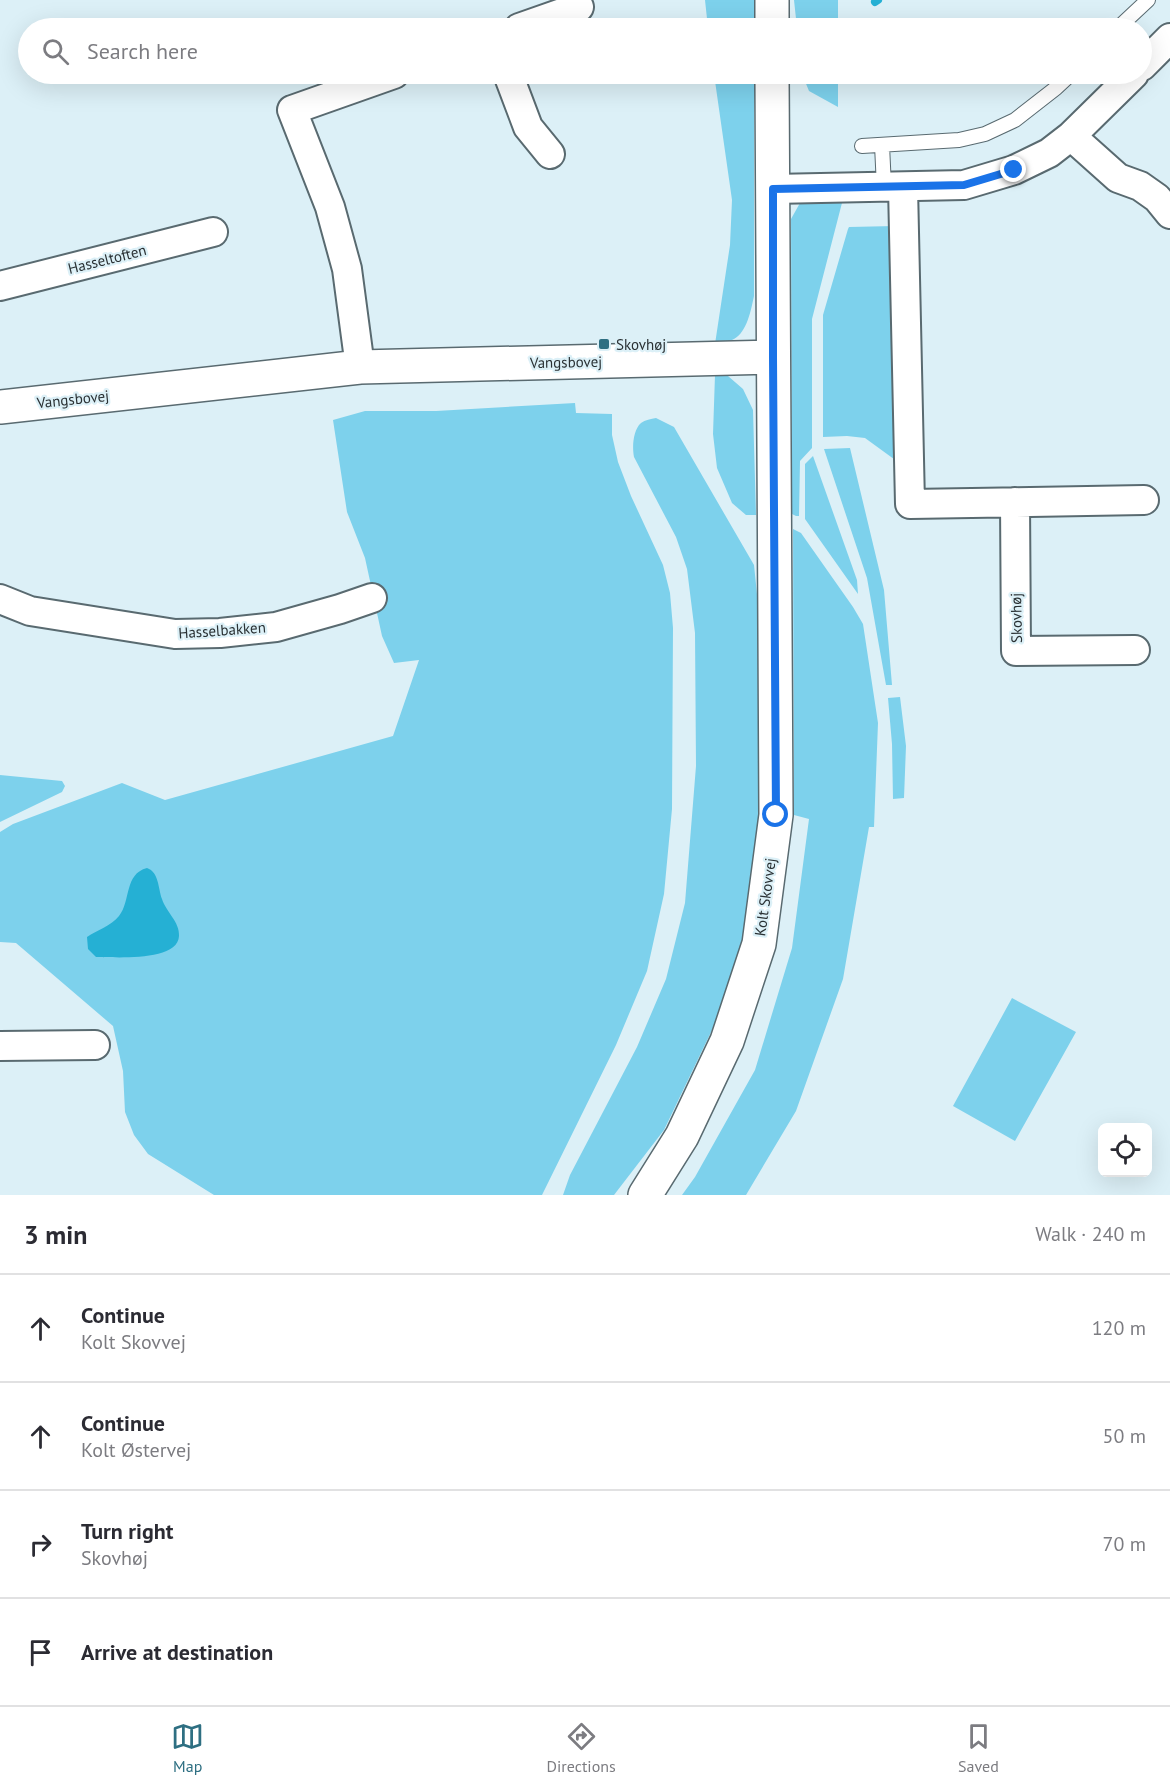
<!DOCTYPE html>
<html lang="en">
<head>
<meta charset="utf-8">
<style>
	:root { --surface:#fff; --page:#f2f2f3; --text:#2b2b33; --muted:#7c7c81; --line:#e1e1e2; --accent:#2e6f82 }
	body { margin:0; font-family:"PT Sans",sans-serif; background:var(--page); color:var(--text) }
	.controls { position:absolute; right:18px; bottom:18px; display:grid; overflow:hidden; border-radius:9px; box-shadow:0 6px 24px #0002 }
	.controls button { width:54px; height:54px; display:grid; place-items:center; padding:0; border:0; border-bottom:2px solid var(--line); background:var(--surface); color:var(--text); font:30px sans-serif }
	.stop { position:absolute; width:18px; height:18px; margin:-14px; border:4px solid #1a73e8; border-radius:50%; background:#fff }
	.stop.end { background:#1a73e8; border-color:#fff; box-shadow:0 2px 6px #0008 }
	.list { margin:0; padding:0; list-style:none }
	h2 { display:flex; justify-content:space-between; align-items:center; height:78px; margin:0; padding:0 24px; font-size:26px }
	h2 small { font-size:20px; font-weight:400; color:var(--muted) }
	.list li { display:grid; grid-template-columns:39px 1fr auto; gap:18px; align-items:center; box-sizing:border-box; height:108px; padding:0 24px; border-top:2px solid var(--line) }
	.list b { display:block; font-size:22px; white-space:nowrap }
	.list p { margin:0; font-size:20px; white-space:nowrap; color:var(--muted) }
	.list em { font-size:20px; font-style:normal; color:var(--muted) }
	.icon { flex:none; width:33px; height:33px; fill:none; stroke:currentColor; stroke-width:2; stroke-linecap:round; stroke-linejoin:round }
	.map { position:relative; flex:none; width:1170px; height:1195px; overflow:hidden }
	.search { position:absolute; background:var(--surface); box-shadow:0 6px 24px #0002; left:18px; right:18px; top:18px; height:66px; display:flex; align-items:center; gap:15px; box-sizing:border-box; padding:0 21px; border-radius:33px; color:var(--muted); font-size:22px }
	.sheet { height:510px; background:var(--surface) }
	nav { display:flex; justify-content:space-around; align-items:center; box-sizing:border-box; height:84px; border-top:2px solid var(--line); background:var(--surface); font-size:16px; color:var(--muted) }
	nav a { display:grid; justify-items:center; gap:3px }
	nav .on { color:var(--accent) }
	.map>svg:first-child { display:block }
</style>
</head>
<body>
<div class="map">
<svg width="1170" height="1195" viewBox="0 0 1170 1195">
	<rect width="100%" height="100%" fill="#dcf0f7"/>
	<path fill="#7dd1ec" d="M 705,0 L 755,0 L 756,28 L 708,28 Z
		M 794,0 L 838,0 L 838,28 L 797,28 Z
		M 714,74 L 756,74 L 754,106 L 754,296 C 751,310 747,332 734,339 C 729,342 720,343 715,344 L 730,245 L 732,200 Z
		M 802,74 L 838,74 L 838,107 L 809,91 Z
		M 808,199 L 843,199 L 812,319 L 812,448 L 800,461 L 799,516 L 796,516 L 792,514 L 791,219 L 800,203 Z
		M 895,226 L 898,462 L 865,438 L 847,436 L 823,437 L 823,315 L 848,229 L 849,227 Z
		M 715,375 L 728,376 L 743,389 L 753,410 L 756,515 L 746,515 L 732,503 L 717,468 L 713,434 Z
		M 575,403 L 576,413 L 612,414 L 612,435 L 618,462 L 631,496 L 663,565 L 670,593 L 673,628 L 672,809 L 664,894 L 647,971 L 616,1045 L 542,1195 L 214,1195 L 148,1154 L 134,1135 L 125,1112 L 123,1071 L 113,1026 L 16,943 L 0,942 L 0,832 L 13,824 L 122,783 L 165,800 L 393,736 L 419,660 L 394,663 L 382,636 L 365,558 L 347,512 L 333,420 L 365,411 L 436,411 Z
		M 656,418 L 674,427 L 754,565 L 765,672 L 763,799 L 742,950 L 712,1030 L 664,1130 L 614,1195 L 563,1195 L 570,1175 L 637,1047 L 666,979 L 685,903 L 696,766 L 695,633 L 687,569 L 676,537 L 634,457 C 632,447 633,430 641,423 C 645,420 651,419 656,418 Z
		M 850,448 L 884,590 L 892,685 L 886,685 L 867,578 L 824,449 Z
		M 813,456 L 857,580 L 858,594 L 805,519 L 805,464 Z
		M 793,529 L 801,533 L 853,607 L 863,624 L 878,723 L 874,827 L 869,827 L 843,979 L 796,1111 L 746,1195 L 682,1195 L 695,1177 L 755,1070 L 792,948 L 809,819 L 794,815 Z
		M 900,697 L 906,746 L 904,798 L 893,799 L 892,744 L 888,698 Z
		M 0,775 L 62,781 L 65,786 L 62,792 L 0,822 Z
		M 1012,998 L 1076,1032 L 1015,1141 L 953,1106 Z"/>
	<path fill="#25b0d4" d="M 147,868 C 159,872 158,888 162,899 C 166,912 180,922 179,936 C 178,962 114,957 96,957 L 88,949 L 87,937 C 97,930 111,926 119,916 C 131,901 124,874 147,868 Z"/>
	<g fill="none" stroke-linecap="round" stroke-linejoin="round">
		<path stroke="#25b0d4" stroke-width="8" d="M 875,2 L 878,0"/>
		<defs>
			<path id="lane" d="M 1118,28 L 1148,0
				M 882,145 L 884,187
				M 862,146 L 959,140 L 985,134 L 1015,120 L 1056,88 L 1071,74"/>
			<path id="street" d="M 519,28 L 579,7
				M 1142,66 L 1170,38
				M 508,74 L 528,127 L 550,154
				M 1071,136 L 1118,178 L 1140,186 L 1157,198 L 1170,214
				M 903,187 L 910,504 L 1144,500
				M 773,189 L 964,185 L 1014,170 L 1049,153 L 1071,136 L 1134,74
				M 0,286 L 213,232
				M 360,367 L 347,269 L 330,207 L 292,110 L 394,74
				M 1015,502 L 1016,651 L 1135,650
				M 0,599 L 30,611 L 175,634 L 220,633 L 276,627 L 340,609 L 372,598
				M 0,1046 L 95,1045"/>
			<path id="secondary" d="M 772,0 L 772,28
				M 0,407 L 360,367 L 773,357
				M 645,1195 L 682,1136 L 727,1041 L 759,944 L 776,815 L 772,74"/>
		</defs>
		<use href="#lane" stroke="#596a70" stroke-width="16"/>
		<use href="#street" stroke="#596a70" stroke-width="32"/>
		<use href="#secondary" stroke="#596a70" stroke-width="36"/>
		<use href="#lane" stroke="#fff" stroke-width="14"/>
		<use href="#street" stroke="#fff" stroke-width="28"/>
		<use href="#secondary" stroke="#fff" stroke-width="33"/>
	</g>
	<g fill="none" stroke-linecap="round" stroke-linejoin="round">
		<path stroke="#1a73e8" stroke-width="8" d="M 776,815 L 773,357 L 773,189 L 964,185 L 1014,170"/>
	</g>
	<rect fill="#2e6f82" stroke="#dcf0f7" stroke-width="2" x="598" y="338" width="12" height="12" rx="3"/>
	<g text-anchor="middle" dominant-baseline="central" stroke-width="4.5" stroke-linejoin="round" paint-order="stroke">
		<g font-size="15" fill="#2a3134" stroke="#dcf0f7">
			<text transform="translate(107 259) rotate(-14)">Hasseltoften</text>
			<text transform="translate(566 362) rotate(-1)">Vangsbovej</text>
			<text transform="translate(73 399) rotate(-6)">Vangsbovej</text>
			<text transform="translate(1016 618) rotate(-91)">Skovhøj</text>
			<text transform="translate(222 630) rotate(-4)">Hasselbakken</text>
			<text transform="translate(765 897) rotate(-82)">Kolt Skovvej</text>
		</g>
		<g font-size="15" fill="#2a3134" stroke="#dcf0f7" text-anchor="start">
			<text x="616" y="344">Skovhøj</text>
		</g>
	</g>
</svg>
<div class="controls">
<button><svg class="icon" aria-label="locate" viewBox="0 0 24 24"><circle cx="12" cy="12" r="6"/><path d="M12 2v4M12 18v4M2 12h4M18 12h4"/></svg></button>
</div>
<div class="stop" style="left:776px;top:815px"></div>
<div class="stop end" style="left:1014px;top:170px"></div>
<div class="search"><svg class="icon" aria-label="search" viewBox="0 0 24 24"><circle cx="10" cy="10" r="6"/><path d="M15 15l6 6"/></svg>Search here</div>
</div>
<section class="sheet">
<h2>3 min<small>Walk · 240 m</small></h2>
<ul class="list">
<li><svg class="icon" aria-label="ahead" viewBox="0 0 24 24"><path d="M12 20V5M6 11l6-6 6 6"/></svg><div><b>Continue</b><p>Kolt Skovvej</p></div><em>120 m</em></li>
<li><svg class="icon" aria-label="ahead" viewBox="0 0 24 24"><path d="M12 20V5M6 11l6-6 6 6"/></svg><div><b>Continue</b><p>Kolt Østervej</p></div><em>50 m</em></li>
<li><svg class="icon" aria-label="right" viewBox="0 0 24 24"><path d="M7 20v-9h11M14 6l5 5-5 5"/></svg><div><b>Turn right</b><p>Skovhøj</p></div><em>70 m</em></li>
<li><svg class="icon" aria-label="arrive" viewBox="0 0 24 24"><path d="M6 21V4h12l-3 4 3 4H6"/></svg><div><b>Arrive at destination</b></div></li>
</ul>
</section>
<nav>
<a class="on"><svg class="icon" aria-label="map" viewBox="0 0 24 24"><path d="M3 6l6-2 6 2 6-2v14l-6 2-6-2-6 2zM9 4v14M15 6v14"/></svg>Map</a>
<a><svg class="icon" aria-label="directions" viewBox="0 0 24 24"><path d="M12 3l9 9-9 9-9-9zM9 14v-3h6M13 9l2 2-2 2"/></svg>Directions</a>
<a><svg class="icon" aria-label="saved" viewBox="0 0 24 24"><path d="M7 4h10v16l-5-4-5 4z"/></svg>Saved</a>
</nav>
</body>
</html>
